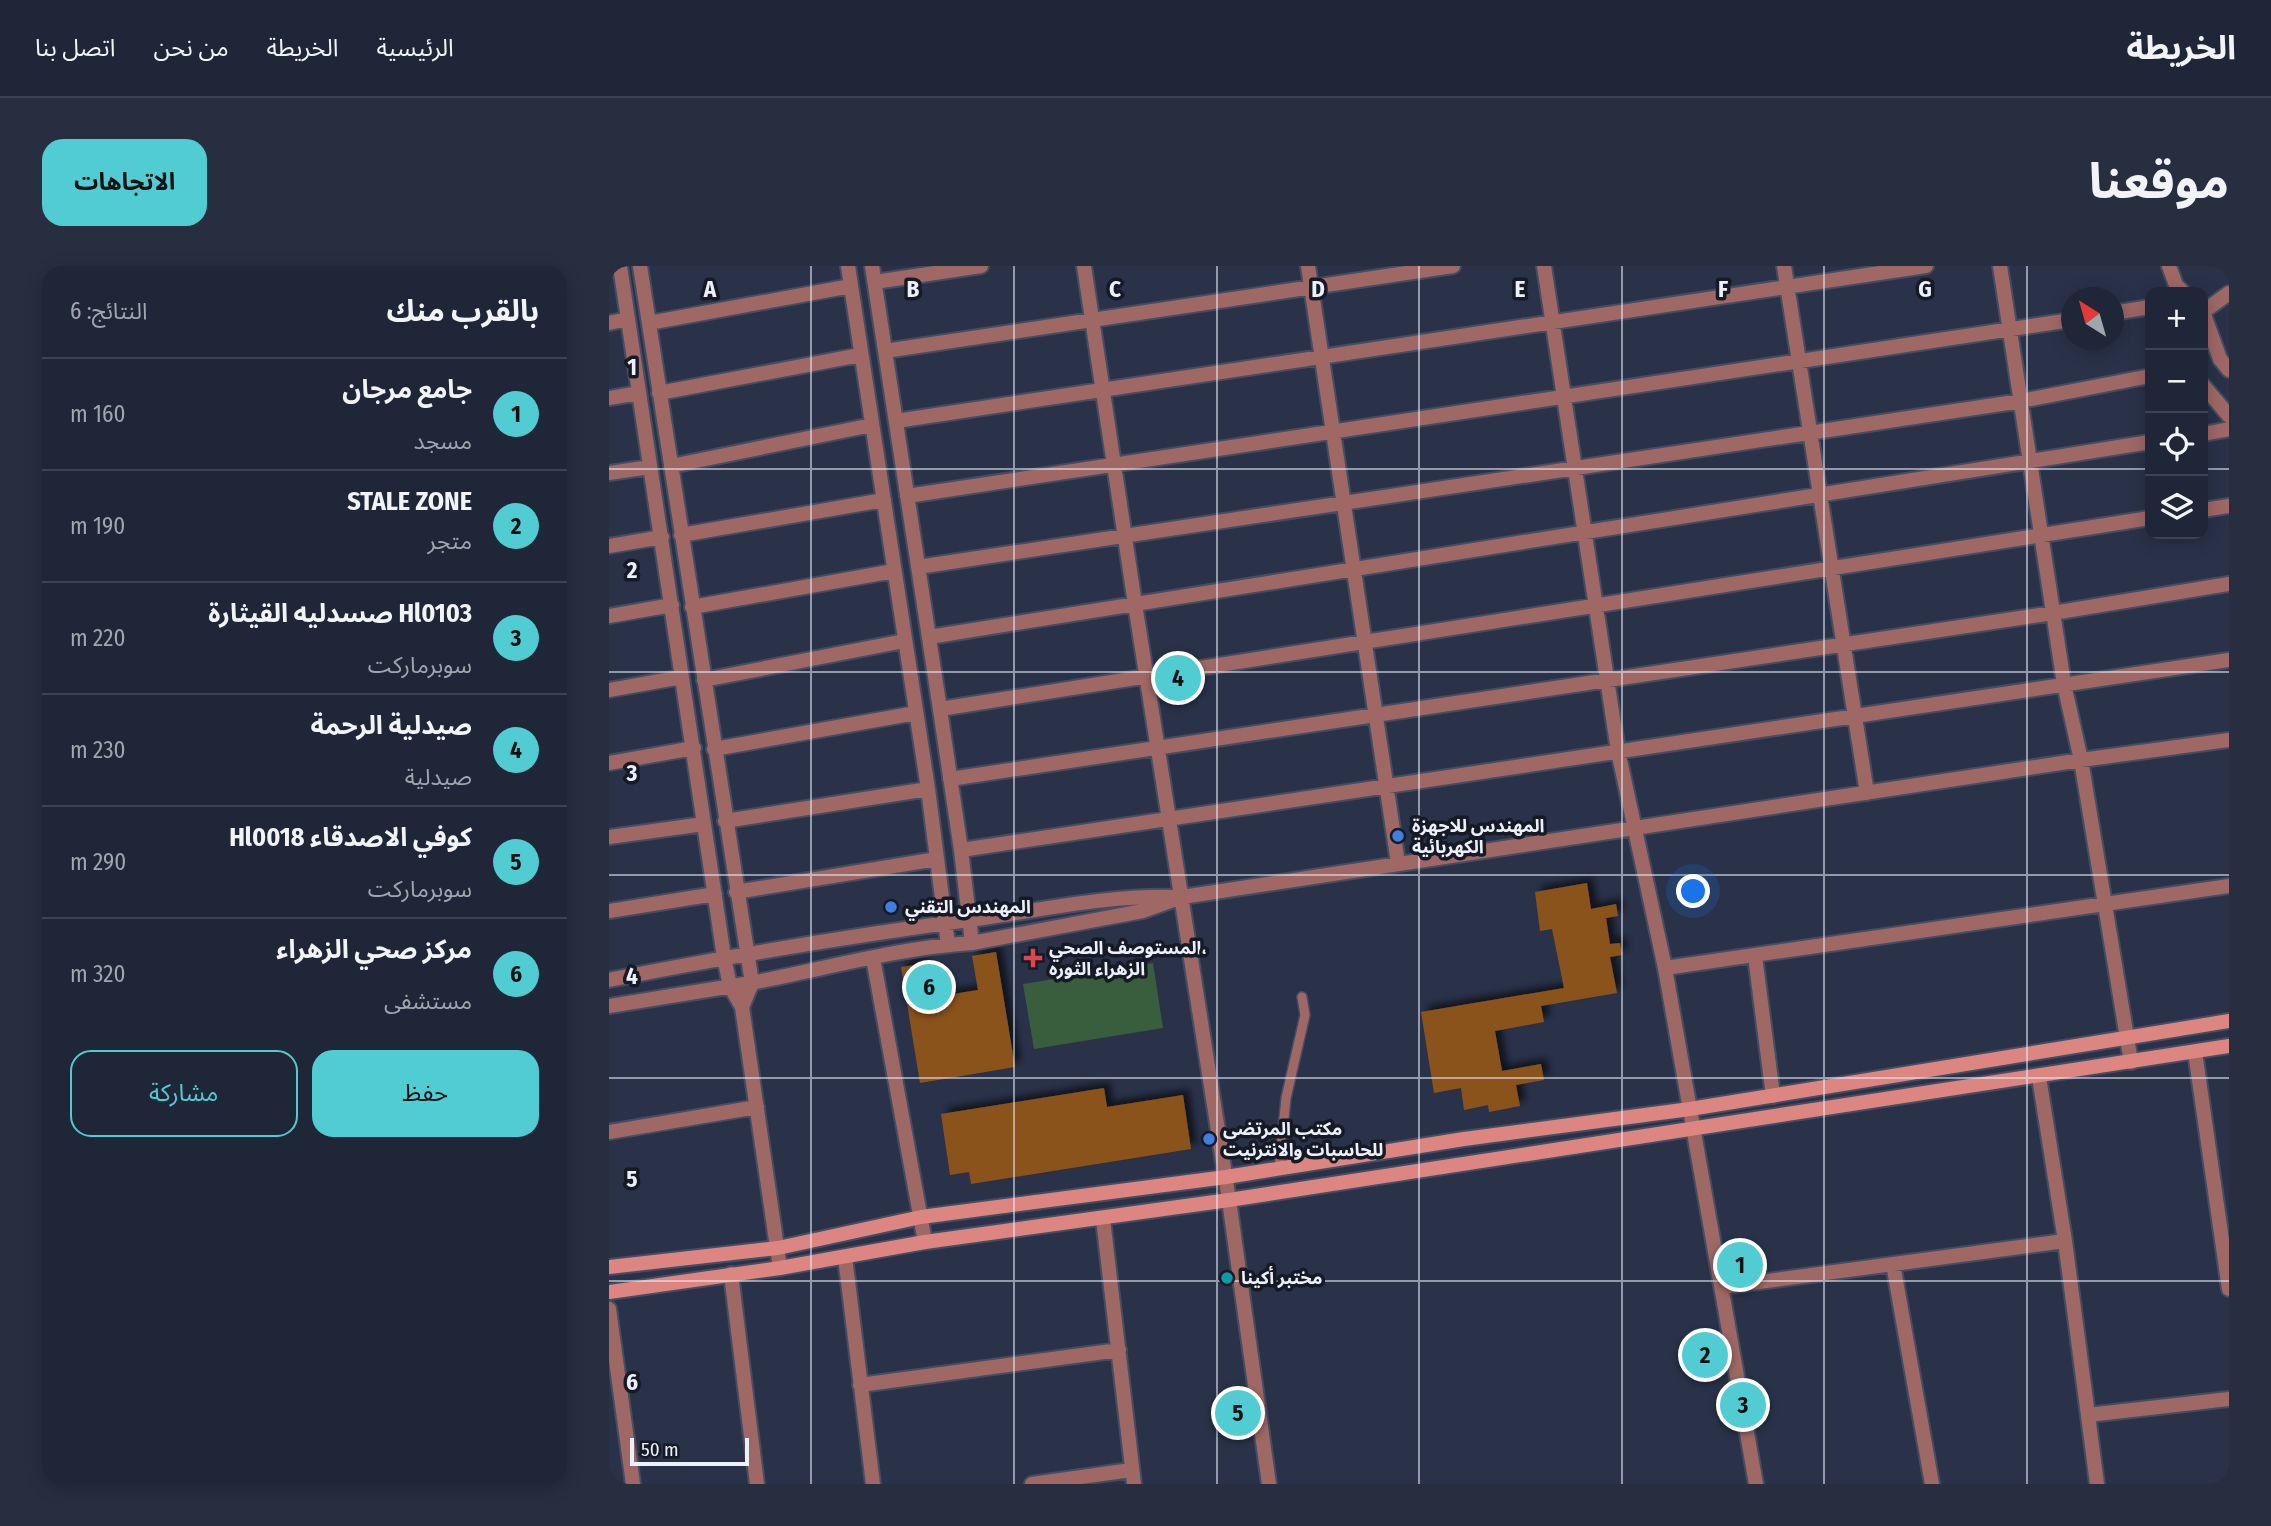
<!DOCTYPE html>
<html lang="ar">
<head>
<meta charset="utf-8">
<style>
	:root { --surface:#1f2637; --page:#272e3f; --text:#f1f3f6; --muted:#a1a5ad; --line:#3c4352; --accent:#51ccd2 }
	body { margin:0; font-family:"Fira Sans Condensed","Noto Sans Arabic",sans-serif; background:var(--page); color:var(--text); direction:rtl }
	.controls { position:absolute; right:21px; top:21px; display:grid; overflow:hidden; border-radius:14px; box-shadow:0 4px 18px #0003 }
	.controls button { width:63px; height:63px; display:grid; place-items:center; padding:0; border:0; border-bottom:2px solid var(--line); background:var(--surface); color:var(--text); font:35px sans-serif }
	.compass { position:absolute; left:1452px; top:21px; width:63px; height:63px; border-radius:50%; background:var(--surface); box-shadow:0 4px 18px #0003; rotate:323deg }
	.scale { position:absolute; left:21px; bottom:18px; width:119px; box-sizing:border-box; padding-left:7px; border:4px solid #ebf0fc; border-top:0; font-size:19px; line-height:24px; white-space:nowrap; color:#ebf0fc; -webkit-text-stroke:5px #161a25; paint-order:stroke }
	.you { position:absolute; left:1085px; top:626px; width:24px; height:24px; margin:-18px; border:5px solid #fff; border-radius:50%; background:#1a73e8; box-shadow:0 0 0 10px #1a73e833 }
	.badge { display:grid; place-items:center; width:46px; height:46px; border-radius:50%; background:var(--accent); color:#111; font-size:23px; font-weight:700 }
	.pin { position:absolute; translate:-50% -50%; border:4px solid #fff; box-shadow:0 2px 7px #0006 }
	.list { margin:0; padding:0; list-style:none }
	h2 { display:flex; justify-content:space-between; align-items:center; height:91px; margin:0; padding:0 28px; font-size:30px }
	h2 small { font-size:23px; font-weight:400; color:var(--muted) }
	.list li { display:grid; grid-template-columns:46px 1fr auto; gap:21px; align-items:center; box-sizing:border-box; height:112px; padding:0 28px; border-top:2px solid var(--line) }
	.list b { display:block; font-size:26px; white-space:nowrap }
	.list p { margin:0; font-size:23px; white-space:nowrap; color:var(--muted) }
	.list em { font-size:23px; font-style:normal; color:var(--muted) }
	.actions { display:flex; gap:14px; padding:21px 28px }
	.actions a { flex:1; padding:16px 0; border:2px solid var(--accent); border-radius:21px; text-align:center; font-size:24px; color:var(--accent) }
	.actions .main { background:var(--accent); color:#111 }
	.icon { flex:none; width:38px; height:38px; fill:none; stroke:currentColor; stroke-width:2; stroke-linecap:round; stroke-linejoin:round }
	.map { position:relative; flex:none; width:1620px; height:1218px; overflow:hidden; direction:ltr; border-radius:21px }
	header { display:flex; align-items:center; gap:42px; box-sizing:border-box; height:98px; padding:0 35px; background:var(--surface); border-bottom:2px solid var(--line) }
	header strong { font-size:33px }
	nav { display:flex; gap:38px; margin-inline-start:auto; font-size:24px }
	.intro { display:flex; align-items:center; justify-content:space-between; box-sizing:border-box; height:168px; padding:0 42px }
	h1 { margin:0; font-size:49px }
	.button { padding:18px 32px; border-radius:21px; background:var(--accent); color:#111; font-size:24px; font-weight:700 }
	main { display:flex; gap:42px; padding:0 42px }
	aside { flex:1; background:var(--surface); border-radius:21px; box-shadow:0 4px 18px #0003 }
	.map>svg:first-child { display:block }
</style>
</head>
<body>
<header>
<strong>الخريطة</strong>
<nav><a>الرئيسية</a><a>الخريطة</a><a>من نحن</a><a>اتصل بنا</a></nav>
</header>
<div class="intro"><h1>موقعنا</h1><a class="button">الاتجاهات</a></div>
<main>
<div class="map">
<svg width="1620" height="1218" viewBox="0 0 1620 1218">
	<defs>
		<filter id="shadow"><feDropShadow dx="6" dy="-6" stdDeviation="3.5" flood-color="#0009"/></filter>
	</defs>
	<rect width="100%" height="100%" fill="#293249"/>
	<path fill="#385e3e" d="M 544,697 L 554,762 L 425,783 L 414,718 Z"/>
	<path fill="#8b531e" filter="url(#shadow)" d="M 978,617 L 982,643 L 1007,638 L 1009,650 L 997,652 L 1001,678 L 1011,677 L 1013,689 L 1001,691 L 1008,727 L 932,740 L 935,756 L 886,765 L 893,805 L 932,798 L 935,814 L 907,819 L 911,840 L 880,846 L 879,839 L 855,844 L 852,822 L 825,827 L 812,746 L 955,722 L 943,663 L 931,665 L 926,626 Z
		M 387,686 L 406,801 L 311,817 L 292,701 L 313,698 L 319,732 L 369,724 L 363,690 Z
		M 495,822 L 498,841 L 574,829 L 582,883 L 362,918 L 360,906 L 341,909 L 332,848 Z"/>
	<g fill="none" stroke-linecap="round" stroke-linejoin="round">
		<defs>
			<path id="lane" d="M 670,903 L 677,832 L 696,749 L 693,731"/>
			<path id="street" d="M 11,0 L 115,691 L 121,720 L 133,741 L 171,1002
				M 31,0 L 143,717 L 133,741
				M 239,0 L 319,523 L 339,678
				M 263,0 L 330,437 L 352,584 L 363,677
				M 475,0 L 526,338 L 620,934 L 660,1218
				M 699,0 L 789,597
				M 935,0 L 1009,485 L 1056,702 L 1147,1218
				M 1175,0 L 1258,527
				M 1391,0 L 1455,418 L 1472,494 L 1522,796
				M 1560,0 L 1567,19 L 1574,26
				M 266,16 L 372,0
				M 1594,46 L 1611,93 L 1620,104
				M 1594,46 L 1620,27
				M 1504,47 L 1541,41
				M 0,57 L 19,53
				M 40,57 L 242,20
				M 276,85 L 844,0
				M 1594,119 L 1620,150
				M 50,127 L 251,89
				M 0,132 L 30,127
				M 287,155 L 1317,0
				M 1594,168 L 1620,163
				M 62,200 L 263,159
				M 0,207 L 41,201
				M 298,230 L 1462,54
				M 1594,244 L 1620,240
				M 72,269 L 275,234
				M 0,280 L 53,271
				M 309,301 L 1412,135 L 1541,110
				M 83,341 L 285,305
				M 0,350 L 63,339
				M 320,371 L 1541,176
				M 95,414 L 295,375
				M 0,424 L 73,411
				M 331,443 L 1541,252
				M 105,483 L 307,447
				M 0,497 L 85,482
				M 341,513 L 1444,347 L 1620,318
				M 116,555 L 319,523
				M 0,571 L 95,558
				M 352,584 L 1620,394
				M 127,626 L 328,593
				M 0,645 L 106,628
				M 1146,690 L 1164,830
				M 264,692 L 316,976
				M 1056,702 L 1620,620
				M 0,714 C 124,689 249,669 374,652 C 437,643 502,629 565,631
				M 0,740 C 47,732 95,725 142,717 C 216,703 288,682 363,677 L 534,645 L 573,631 L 1472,494 L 1620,474
				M 1586,786 L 1620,1023
				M 1430,811 L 1456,975 L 1488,1218
				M 0,866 L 148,841
				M 494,953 L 525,1218
				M 236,991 L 264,1218
				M 1284,998 L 1323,1218
				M 122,1008 L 148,1218
				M 1113,1021 L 1456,975
				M 0,1043 L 24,1218
				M 251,1119 L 510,1084
				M 1479,1149 L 1620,1133
				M 423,1218 L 522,1204"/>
			<path id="secondary" d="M 0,1001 L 169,982 L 312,951 L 617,911 L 855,873 L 1081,843 L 1620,755
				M 0,1026 L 171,1002 L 316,976 L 620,934 L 1620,780"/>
		</defs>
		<use href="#lane" stroke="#444d62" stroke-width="12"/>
		<use href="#street" stroke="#444d62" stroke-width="18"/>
		<use href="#secondary" stroke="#444d62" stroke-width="18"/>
		<use href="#lane" stroke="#9f6865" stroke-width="9"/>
		<use href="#street" stroke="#9f6865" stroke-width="14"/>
		<use href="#secondary" stroke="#dc8581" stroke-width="14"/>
	</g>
	<path fill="none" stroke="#ebf0fc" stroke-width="2" stroke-opacity="0.55" d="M 202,0 L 202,1218M 405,0 L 405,1218M 608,0 L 608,1218M 810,0 L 810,1218M 1013,0 L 1013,1218M 1215,0 L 1215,1218M 1418,0 L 1418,1218M 0,203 L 1541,203M 1594,203 L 1620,203M 0,406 L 1620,406M 0,609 L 1620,609M 0,812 L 1620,812M 0,1015 L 1620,1015"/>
	<g fill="#3f7fe0" stroke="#161a25" stroke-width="2.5">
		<circle cx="789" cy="570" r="7"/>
		<circle cx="282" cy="641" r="7"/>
		<circle cx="600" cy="873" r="7"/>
	</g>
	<path fill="#e0444e" stroke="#161a25" stroke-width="2.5" d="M420.5 681.5h7v7h7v7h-7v7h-7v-7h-7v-7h7z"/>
	<circle fill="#0f9aa8" stroke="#161a25" stroke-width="2.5" cx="618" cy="1012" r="7"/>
	<g text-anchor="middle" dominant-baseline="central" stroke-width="7" stroke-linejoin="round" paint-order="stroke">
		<g font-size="18" font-weight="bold" fill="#ebf0fc" stroke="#161a25" text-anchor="start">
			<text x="803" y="560">المهندس للاجهزة<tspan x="803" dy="21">الكهربائية</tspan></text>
			<text x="296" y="641">المهندس التقني</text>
			<text x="440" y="682">المستوصف الصحي،<tspan x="440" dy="21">الزهراء الثوره</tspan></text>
			<text x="614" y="863">مكتب المرتضى<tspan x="614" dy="21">للحاسبات والانترنيت</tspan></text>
			<text x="632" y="1012">مختبر أكينا</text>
		</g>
	</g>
	<g font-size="23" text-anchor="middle" font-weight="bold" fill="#ebf0fc" stroke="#161a25" stroke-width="7" stroke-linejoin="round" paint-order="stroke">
		<text x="101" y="31">A</text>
		<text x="304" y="31">B</text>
		<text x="506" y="31">C</text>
		<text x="709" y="31">D</text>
		<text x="911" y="31">E</text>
		<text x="1114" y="31">F</text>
		<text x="1316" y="31">G</text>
		<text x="23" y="109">1</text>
		<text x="23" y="312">2</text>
		<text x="23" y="515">3</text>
		<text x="23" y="718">4</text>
		<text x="23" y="921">5</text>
		<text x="23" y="1124">6</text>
	</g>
</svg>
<div class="controls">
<button>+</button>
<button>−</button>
<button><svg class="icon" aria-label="locate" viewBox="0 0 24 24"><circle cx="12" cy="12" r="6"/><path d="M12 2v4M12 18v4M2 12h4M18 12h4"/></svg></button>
<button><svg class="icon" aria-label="layers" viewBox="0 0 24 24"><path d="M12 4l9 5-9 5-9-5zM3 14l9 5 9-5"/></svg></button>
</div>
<svg class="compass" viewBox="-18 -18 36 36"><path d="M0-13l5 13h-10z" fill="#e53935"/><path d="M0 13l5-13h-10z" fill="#a1a5ad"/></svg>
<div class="scale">50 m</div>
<div class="you"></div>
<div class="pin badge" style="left:1131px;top:999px">1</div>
<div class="pin badge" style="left:1096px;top:1089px">2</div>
<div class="pin badge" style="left:1134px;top:1139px">3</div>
<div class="pin badge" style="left:569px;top:412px">4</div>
<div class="pin badge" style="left:629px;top:1147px">5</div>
<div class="pin badge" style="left:320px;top:721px">6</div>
</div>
<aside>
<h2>بالقرب منك<small>النتائج: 6</small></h2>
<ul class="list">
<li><span class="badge">1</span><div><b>جامع مرجان</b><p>مسجد</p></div><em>160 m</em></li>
<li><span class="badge">2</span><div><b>STALE ZONE</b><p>متجر</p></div><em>190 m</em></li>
<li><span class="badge">3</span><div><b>Hl0103 صسدليه القيثارة</b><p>سوبرماركت</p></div><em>220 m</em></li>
<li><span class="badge">4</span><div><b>صيدلية الرحمة</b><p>صيدلية</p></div><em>230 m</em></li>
<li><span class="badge">5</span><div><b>كوفي الاصدقاء Hl0018</b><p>سوبرماركت</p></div><em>290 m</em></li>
<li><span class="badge">6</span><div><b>مركز صحي الزهراء</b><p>مستشفى</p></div><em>320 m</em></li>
</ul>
<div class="actions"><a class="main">حفظ</a><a>مشاركة</a></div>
</aside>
</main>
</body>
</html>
